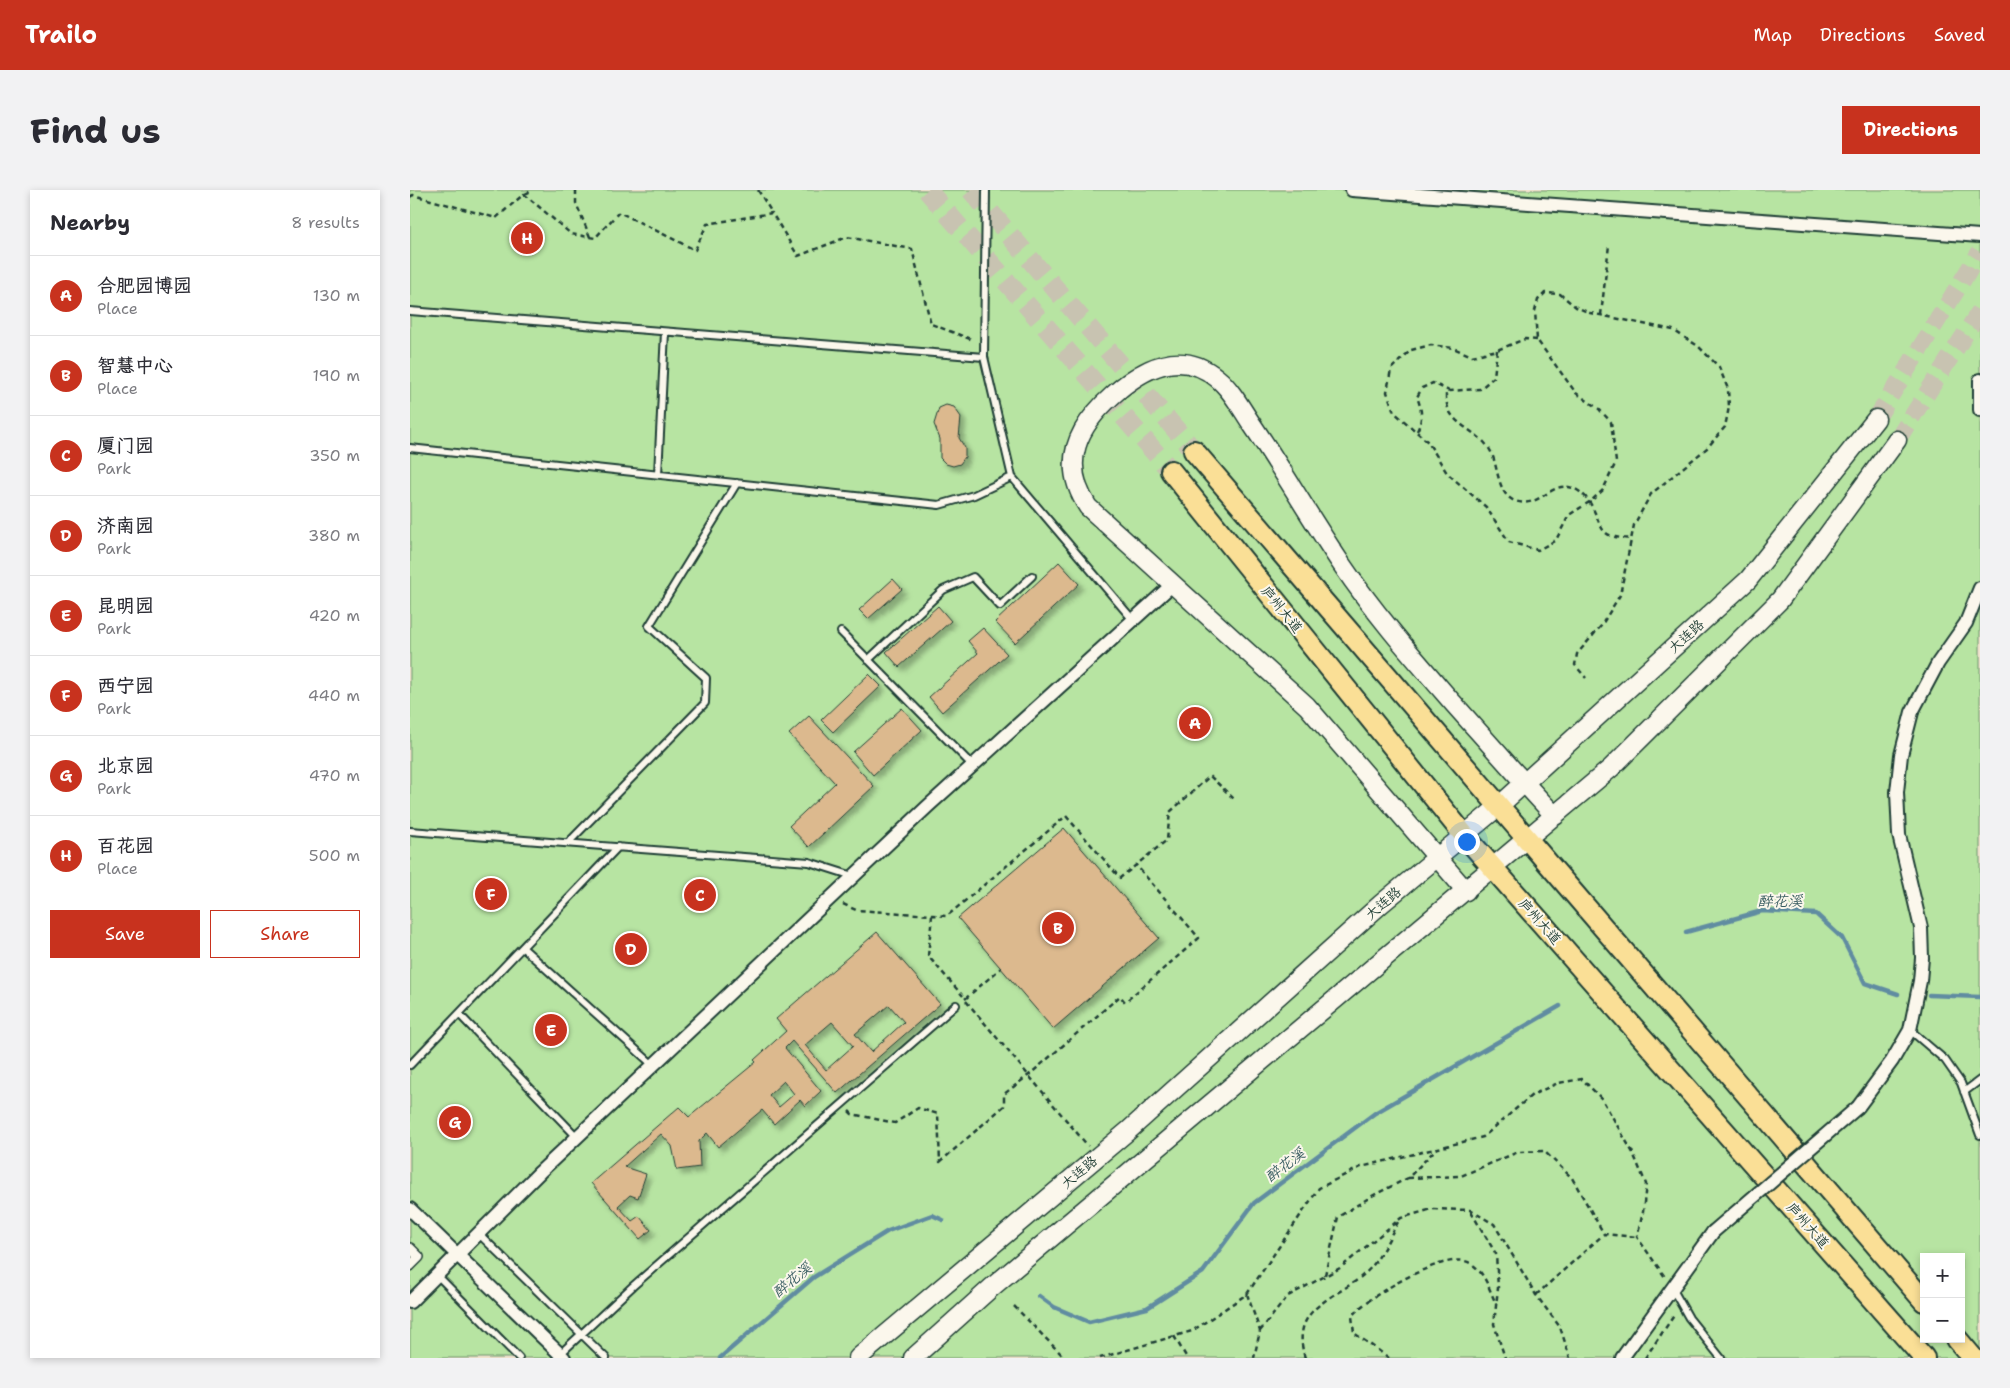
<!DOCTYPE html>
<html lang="en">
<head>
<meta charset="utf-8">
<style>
	:root { --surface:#fff; --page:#f2f2f3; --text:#2b2b33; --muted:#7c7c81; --line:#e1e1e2; --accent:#c8321e }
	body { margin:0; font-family:"Shantell Sans","LXGW WenKai TC",sans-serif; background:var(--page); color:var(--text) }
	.controls { position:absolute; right:15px; bottom:15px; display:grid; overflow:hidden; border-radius:0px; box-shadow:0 2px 8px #0003 }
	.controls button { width:45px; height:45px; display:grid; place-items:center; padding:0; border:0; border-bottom:1px solid var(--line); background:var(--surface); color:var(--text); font:25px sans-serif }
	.you { position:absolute; left:1056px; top:651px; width:18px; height:18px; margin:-12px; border:4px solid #fff; border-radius:50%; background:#1a73e8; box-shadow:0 0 0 8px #1a73e833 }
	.badge { display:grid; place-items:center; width:32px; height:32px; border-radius:50%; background:var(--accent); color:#fff; font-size:16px; font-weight:700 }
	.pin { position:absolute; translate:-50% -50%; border:2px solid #fff; box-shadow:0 1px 5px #0006 }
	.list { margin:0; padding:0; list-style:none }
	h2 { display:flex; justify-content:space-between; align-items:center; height:65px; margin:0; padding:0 20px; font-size:21px }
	h2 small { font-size:16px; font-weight:400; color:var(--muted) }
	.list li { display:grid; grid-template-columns:32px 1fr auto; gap:15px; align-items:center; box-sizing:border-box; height:80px; padding:0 20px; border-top:1px solid var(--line) }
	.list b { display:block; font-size:19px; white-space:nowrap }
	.list p { margin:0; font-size:16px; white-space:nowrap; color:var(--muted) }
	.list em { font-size:16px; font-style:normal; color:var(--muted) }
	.actions { display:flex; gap:10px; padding:15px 20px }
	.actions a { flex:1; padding:11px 0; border:1px solid var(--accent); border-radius:0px; text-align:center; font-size:18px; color:var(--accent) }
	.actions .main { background:var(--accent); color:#fff }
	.map { position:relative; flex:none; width:1570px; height:1168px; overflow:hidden; border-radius:0px }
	header { display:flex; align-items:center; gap:30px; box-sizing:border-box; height:70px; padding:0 25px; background:var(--accent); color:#fff }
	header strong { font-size:24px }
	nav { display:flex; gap:28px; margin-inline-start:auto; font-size:18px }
	.intro { display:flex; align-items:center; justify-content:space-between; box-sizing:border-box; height:120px; padding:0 30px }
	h1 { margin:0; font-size:35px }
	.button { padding:12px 22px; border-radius:0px; background:var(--accent); color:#fff; font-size:18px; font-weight:700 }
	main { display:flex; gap:30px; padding:0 30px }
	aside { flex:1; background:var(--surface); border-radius:0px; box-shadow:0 2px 8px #0003 }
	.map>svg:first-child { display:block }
</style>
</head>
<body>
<header>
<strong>Trailo</strong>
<nav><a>Map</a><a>Directions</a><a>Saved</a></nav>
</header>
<div class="intro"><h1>Find us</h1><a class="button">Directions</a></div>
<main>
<aside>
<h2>Nearby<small>8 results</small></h2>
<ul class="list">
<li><span class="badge">A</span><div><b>合肥园博园</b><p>Place</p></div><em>130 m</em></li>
<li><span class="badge">B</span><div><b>智慧中心</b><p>Place</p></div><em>190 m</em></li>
<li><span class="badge">C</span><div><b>厦门园</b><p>Park</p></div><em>350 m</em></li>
<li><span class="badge">D</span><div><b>济南园</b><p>Park</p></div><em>380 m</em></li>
<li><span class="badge">E</span><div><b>昆明园</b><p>Park</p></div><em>420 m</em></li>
<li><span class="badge">F</span><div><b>西宁园</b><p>Park</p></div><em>440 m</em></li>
<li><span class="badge">G</span><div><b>北京园</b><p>Park</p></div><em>470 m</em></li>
<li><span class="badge">H</span><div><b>百花园</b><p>Place</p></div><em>500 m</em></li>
</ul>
<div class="actions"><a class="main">Save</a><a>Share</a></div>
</aside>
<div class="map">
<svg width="1570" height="1168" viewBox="0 0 1570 1168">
	<defs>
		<filter id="shadow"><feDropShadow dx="4.5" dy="4.5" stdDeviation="2.5" flood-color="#0004"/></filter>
	</defs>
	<rect width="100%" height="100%" fill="#f2e4d0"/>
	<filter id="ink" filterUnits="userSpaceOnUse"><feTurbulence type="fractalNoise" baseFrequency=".02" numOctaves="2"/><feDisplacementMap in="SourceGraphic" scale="10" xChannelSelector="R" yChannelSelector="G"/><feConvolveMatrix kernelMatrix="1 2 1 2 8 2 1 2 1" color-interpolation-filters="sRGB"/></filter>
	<g filter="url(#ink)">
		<path fill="#b7e4a2" stroke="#6b906b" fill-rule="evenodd" d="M 0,0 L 1570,0 L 1570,1168 L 0,1168 ZM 1514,1067 L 1551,1067 L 1551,1149 L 1514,1149 Z"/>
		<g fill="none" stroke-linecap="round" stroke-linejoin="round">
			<path stroke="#618ca1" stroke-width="4.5" d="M 1276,742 L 1352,721 L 1406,724 L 1432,748 L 1455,793 L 1488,804
				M 1519,805 L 1570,807
				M 629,1106 L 644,1117 L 679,1132 L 737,1118 L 793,1082 L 844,1013 L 965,923 L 1150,816
				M 310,1168 L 404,1087 L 478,1041 L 522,1025 L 533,1030"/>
		</g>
		<path fill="#dcb98e" stroke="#1f3d34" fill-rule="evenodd" filter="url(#shadow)" d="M 536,215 L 544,217 L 551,227 L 549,248 L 555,258 L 555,267 L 550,274 L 543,276 L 536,274 L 530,268 L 530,249 L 524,234 L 529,218 Z
			M 649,372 L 669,394 L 605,453 L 585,432 Z
			M 483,389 L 492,399 L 458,429 L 449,420 Z
			M 528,416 L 541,431 L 489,477 L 476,462 Z
			M 573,438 L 597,464 L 532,522 L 519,507 L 568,463 L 558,451 Z
			M 459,484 L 471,496 L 423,542 L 411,530 Z
			M 492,518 L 512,540 L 463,585 L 443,562 Z
			M 399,526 L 464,596 L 399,657 L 379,636 L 425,593 L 379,544 Z
			M 654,638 L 749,748 L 643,839 L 548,728 Z
			M 467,742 L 530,814 L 427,903 L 382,851 L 375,858 L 411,901 L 395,916 L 390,910 L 364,934 L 352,920 L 308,957 L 297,943 L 289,951 L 290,977 L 267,980 L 262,956 L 251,944 L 214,977 L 236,984 L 228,1008 L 220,1005 L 208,1016 L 222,1031 L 229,1026 L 241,1040 L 230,1049 L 181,993 L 269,917 L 279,927 L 346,872 L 344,870 L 376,841 L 366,829 ZM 479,815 L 494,832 L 461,862 L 445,844 ZM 422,832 L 443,856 L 416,880 L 395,855 ZM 374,891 L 384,904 L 369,917 L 359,905 Z"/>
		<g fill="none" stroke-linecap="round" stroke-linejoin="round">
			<path stroke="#c8c3b1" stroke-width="18" stroke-dasharray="18 9" stroke-linecap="butt" d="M 1466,229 L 1570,62
				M 1487,250 L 1570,121"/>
			<path stroke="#c8c3b1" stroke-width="20" stroke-dasharray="20 10" stroke-linecap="butt" d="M 517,0 L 761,281
				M 561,0 L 784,261"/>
			<defs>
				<path id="service" d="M 576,0 L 574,167 L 602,287 L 723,430
					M 0,121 L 574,167
					M 0,258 L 529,315 L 564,305 L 602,287
					M 248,284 L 255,142
					M 431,442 L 562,575
					M 458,470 L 533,400 L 563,387 L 590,416 L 622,386
					M 0,641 L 399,672 L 443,686
					M 159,652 L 295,513 L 296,488 L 239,436 L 327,293
					M 113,758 L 243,875
					M 50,825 L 167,947
					M 1500,840 L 1535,870 L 1551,893 L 1570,945
					M 0,875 L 208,657
					M 1554,902 L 1570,890
					M 68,1043 L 196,1168
					M 27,1085 L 109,1168
					M 1262,1098 L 1279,1128 L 1311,1168
					M 150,1164 L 223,1096 L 546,815"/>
				<path id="pedestrian" d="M 0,1058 L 9,1067 L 0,1076"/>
				<path id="minor" d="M 942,0 L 1570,46
					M 1570,190 L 1570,220
					M 1448,917 L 1482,871 L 1500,840 L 1510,791 L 1512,768 L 1511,738 L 1489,645 L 1487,602 L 1491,565 L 1502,522 L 1528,473 L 1556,433 L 1570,398
					M 0,1019 L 154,1168
					M 0,1112 L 130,982 L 517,617 L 763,394
					M 1212,1168 L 1303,1042"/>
				<path id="secondary" d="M 1056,701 L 897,516 L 678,317 C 649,273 668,236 703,205 C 733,178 771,158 807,188 C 822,200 832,220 843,236 C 874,282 901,329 932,375 C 965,424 1004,468 1043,513 C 1077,551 1110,589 1145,626
					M 448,1168 L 718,941 L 971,714 L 1089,616 L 1338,390 L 1466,229
					M 503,1168 L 581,1098 L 1201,578 L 1370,410 L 1487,250"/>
				<path id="primary" d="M 784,261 L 1514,1111
					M 761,281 L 1054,645 L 1514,1168
					M 1547,1149 L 1563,1168"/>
			</defs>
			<use href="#service" stroke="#1f3d34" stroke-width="10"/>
			<use href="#pedestrian" stroke="#1f3d34" stroke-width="12"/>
			<use href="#minor" stroke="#1f3d34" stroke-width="16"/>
			<use href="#secondary" stroke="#1f3d34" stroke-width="21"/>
			<use href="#primary" stroke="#1f3d34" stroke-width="24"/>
			<path stroke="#1f3d34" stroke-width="2.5" stroke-dasharray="5 4" stroke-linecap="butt" d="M 166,0 L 166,13 L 180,47
				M 348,0 L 362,23
				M 115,4 L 123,0
				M 0,7 L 3,5 L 86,28 L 114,4 L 161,44 L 185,48 L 209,22 L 285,60 L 297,34 L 362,23 L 388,66 L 437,47 L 502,59 L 521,134 L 563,150
				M 1191,125 L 1199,55
				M 1127,150 L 1115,149 L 1087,160 L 1062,166 L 1043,158 L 1021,155 L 1001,160 L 981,179 L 977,202 L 984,222 L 1018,252 L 1037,283 L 1076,317 L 1099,352 L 1128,360 L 1146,350 L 1159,325 L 1181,311 L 1193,300 L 1206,272 L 1201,232 L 1189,219 L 1166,203 L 1127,150 L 1125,121 L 1128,110 L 1135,103 L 1150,104 L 1166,117 L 1180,123 L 1263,140 L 1288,156 L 1309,177 L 1318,199 L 1319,217 L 1315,237 L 1297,258 L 1241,304 L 1224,335 L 1210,405 L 1191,436 L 1167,464 L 1165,475 L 1176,488
				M 1087,160 L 1084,187 L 1070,199 L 1039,201 L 1036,204 C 1035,238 1070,237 1082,264 C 1088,278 1088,305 1105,311 C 1132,320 1142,286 1167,300 C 1186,311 1186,335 1196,343 C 1202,348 1214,348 1222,349
				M 1007,241 C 1013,229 1012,220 1007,207 L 1012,198 L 1023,193 L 1039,201
				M 433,714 L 446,720 L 537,726 L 656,626 L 710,688 L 757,650 L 760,622 L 800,586 L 825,610
				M 522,725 L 518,766 L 553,806
				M 555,809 L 591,778
				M 556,811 L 678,956
				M 439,921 L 442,924 L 485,933 L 508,918 L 528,924 L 530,972 L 594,916 L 594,904 L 619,885 L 710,806 L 715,812 L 789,748 L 726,675
				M 998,988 L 1051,986 L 1108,962 L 1134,961 L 1162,988 L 1194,1044
				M 1061,1022 L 1086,1064 L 1088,1098 L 1084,1134 L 1095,1168
				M 915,1085 L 928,1027 L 962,1006 L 998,988 L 1027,958
				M 837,1104 L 850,1141 L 844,1168
				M 1126,1105 L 1194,1044 L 1227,1047
				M 604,1116 L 655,1168
				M 850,1141 L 878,1106 L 930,1078 L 991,1028 L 1022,1019 L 1060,1020 L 1084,1034 L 1126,1105 L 1150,1137 L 1160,1168
				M 764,1146 L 777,1168
				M 690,1168 L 782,1141 L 837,1104 L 909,998 L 951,977 L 1073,947 L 1122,905 L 1148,893 L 1172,889 L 1192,909 L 1223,963 L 1236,994 L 1233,1022 L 1227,1047 L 1255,1087
				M 895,1168 C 877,1111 936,1109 963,1075 C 973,1062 980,1046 988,1032
				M 979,1168 L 944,1143 L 942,1126 C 956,1107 1037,1059 1060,1073 C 1075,1082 1079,1099 1086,1114
				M 1235,1168 L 1265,1124"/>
			<use href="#service" stroke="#fbf7ec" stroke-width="6"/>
			<use href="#pedestrian" stroke="#fbf7ec" stroke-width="9"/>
			<use href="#minor" stroke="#fbf7ec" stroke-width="12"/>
			<use href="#secondary" stroke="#fbf7ec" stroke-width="18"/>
			<use href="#primary" stroke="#fadf96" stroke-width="20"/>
			<defs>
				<path id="minor-bridge" d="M 1303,1042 L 1448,917"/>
			</defs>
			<use href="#minor-bridge" stroke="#1f3d34" stroke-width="16" stroke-linecap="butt"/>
			<use href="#minor-bridge" stroke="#fbf7ec" stroke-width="12"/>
		</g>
	</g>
	<g text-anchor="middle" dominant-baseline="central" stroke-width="4" stroke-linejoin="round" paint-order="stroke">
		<g font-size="14" fill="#1f3d34" stroke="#fbf7ec">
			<text transform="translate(872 419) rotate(51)">庐州大道</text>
			<text transform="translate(1276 446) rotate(-42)">大连路</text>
			<text transform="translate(973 713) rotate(-41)">大连路</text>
			<text transform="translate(1130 731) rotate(49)">庐州大道</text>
			<text transform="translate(669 982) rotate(-40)">大连路</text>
			<text transform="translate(1398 1035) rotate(49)">庐州大道</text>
		</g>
		<g font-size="15" font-style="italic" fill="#3a5e62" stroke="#fbf7ec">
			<text x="1370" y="711">醉花溪</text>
			<text transform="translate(875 975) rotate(-37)">醉花溪</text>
			<text transform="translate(382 1090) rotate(-39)">醉花溪</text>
		</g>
	</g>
</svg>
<div class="controls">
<button>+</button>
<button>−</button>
</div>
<div class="you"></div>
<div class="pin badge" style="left:785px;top:533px">A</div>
<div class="pin badge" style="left:648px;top:738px">B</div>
<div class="pin badge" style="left:290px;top:705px">C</div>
<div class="pin badge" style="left:221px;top:759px">D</div>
<div class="pin badge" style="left:141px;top:840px">E</div>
<div class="pin badge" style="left:81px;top:704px">F</div>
<div class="pin badge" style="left:45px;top:932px">G</div>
<div class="pin badge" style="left:117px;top:48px">H</div>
</div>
</main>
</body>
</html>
